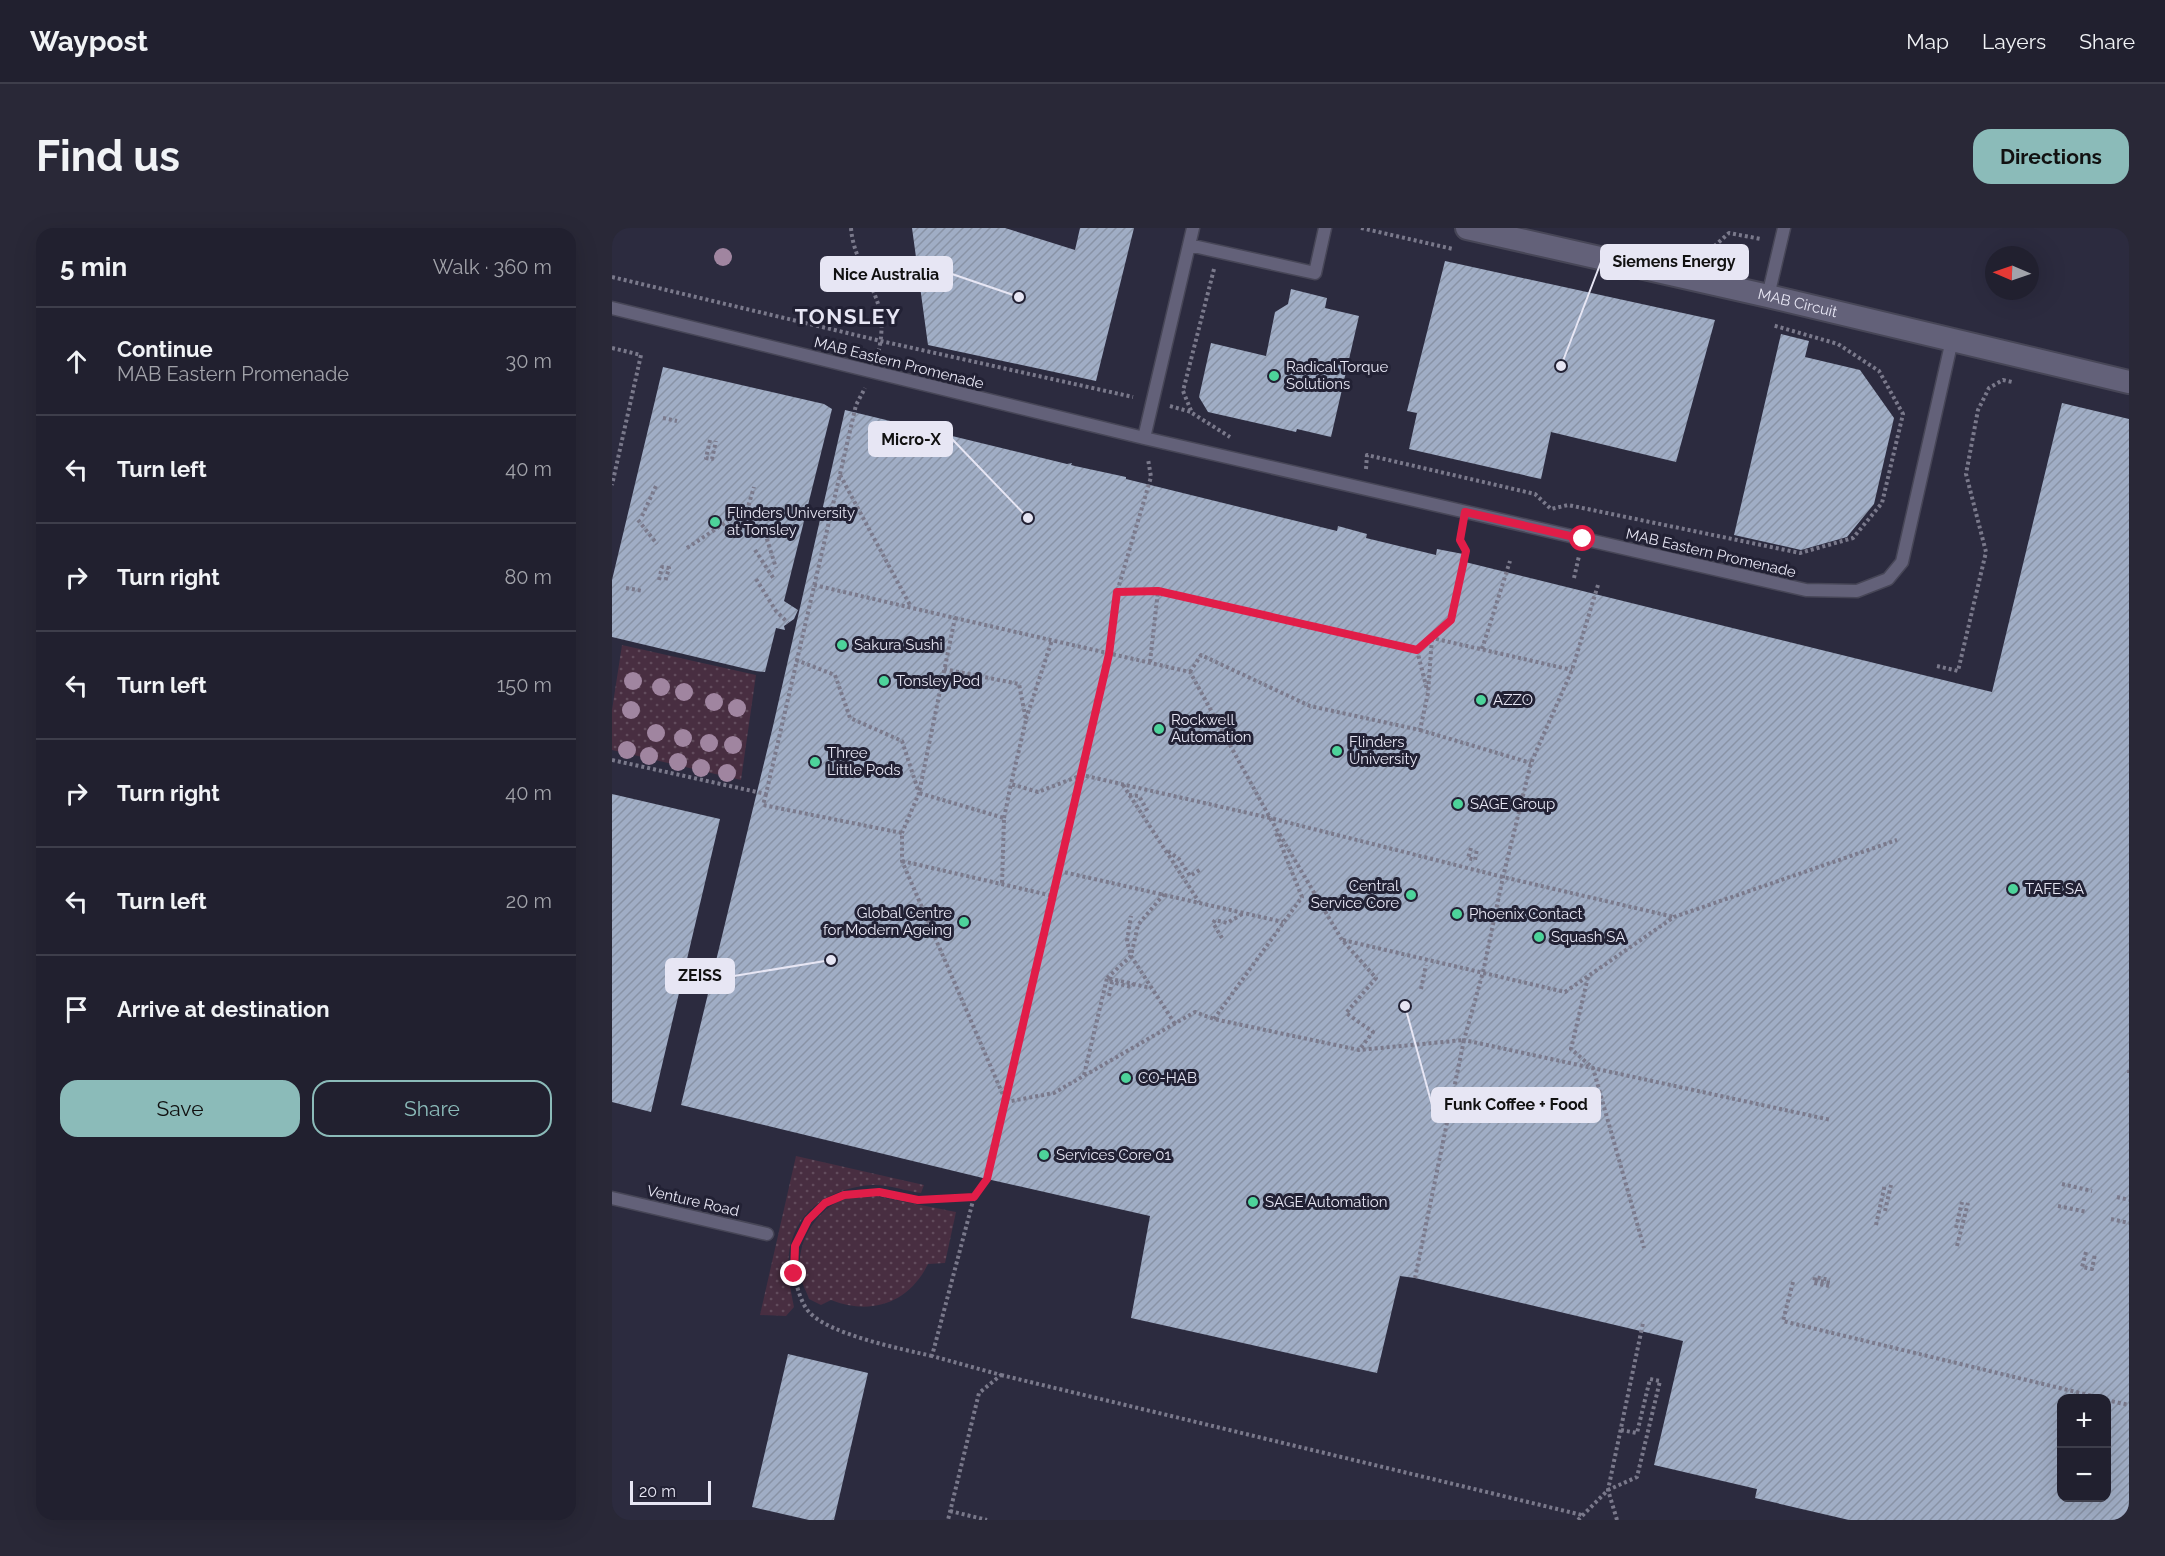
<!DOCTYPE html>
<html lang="en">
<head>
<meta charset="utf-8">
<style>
	:root { --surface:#21202f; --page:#292837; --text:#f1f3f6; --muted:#a2a3aa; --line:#3e3e4b; --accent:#8bbbb9 }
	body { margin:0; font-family:Raleway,sans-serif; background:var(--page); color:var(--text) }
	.controls { position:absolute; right:18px; bottom:18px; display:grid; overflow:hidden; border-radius:12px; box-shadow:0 6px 24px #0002 }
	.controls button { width:54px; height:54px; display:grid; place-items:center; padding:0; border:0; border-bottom:2px solid var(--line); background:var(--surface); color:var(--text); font:30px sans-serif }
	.compass { position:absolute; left:1373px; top:18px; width:54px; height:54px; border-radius:50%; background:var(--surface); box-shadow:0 6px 24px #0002; rotate:272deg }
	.scale { position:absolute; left:18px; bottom:15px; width:81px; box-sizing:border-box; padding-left:6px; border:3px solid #e7e6f4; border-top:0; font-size:16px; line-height:21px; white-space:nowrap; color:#e7e6f4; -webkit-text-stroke:4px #222134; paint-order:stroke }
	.stop { position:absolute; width:18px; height:18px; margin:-14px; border:4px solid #e11d48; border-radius:50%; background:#fff }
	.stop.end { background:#e11d48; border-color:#fff; box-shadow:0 2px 6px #0008 }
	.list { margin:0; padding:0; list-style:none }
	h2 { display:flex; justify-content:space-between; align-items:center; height:78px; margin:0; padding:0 24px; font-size:26px }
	h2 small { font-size:20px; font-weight:400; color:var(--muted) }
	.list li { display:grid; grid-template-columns:39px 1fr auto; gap:18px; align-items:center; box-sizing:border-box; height:108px; padding:0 24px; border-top:2px solid var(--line) }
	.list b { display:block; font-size:22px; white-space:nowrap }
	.list p { margin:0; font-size:20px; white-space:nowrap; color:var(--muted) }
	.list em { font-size:20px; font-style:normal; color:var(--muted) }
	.actions { display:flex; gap:12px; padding:18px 24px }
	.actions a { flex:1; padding:14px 0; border:2px solid var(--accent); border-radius:18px; text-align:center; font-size:21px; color:var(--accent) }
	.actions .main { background:var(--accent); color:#111 }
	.icon { flex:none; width:33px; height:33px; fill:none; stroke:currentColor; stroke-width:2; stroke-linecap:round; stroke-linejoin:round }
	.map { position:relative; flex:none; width:1517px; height:1292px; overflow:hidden; border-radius:18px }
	header { display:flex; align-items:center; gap:36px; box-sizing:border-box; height:84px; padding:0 30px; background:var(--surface); border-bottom:2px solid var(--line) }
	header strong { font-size:28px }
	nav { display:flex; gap:33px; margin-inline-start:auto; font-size:21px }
	.intro { display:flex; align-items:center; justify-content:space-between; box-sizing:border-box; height:144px; padding:0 36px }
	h1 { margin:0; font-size:42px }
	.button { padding:15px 27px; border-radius:18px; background:var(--accent); color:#111; font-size:21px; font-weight:700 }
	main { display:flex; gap:36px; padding:0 36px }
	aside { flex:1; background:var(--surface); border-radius:18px; box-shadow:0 6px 24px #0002 }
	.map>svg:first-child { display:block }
</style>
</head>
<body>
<header>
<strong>Waypost</strong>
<nav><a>Map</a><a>Layers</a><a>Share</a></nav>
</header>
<div class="intro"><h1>Find us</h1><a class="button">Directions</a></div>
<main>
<aside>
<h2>5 min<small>Walk · 360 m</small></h2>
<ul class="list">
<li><svg class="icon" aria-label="ahead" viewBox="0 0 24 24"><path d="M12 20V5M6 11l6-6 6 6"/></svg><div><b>Continue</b><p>MAB Eastern Promenade</p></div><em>30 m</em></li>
<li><svg class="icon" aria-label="left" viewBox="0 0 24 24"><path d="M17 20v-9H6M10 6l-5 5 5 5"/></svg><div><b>Turn left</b></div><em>40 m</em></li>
<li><svg class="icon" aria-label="right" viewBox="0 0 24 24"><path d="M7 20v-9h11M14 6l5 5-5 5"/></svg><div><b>Turn right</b></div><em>80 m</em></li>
<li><svg class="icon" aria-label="left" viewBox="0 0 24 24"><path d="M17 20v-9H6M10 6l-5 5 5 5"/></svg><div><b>Turn left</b></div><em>150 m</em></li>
<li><svg class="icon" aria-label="right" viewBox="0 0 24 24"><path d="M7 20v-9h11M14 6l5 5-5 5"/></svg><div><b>Turn right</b></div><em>40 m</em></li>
<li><svg class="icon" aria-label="left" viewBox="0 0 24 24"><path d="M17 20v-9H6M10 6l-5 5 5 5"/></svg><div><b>Turn left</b></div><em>20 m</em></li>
<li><svg class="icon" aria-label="arrive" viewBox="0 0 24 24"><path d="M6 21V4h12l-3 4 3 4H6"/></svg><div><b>Arrive at destination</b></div></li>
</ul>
<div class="actions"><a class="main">Save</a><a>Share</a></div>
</aside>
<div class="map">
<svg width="1517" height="1292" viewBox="0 0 1517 1292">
	<defs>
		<pattern id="grass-dots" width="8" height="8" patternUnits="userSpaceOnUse" patternTransform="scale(1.5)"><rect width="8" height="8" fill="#482e41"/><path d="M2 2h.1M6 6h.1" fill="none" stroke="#624c5d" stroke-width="1.8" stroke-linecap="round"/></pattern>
		<pattern id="building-hatch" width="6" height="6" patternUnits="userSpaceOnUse" patternTransform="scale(1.5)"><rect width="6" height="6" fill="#a0adc5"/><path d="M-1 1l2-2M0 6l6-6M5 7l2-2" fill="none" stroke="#8993a6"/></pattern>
	</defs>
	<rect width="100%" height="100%" fill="#2c2b3f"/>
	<path fill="url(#grass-dots)" d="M 10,417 L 144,447 L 129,552 L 0,522 L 0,482 Z
		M 184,928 L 312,957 L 309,965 C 294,963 275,956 259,957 C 221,960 187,979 178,1019 C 174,1038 178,1060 182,1079 L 174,1088 L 148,1087 Z
		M 258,967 L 344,984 L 333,1035 L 316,1036 C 297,1075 259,1088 219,1072 L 209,1077 L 197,1071 C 195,1064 190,1057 189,1049 C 183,1021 198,991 222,976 C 232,969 246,968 258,967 Z"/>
	<path fill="url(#building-hatch)" fill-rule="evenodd" d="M 300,0 L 393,0 L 463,22 L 468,0 L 522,0 L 484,153 L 316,117 Z
		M 833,33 L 1103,92 L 1064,234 L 939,204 L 929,251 L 797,221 L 805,185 L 795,183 Z
		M 679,61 L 715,70 L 713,80 L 747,88 L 719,209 L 685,201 L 684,204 L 596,184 L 587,169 L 599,115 L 654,128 L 663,84 L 676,76 Z
		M 1169,106 L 1197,113 L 1193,129 L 1248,142 L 1282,190 L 1262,276 L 1235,309 L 1189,322 L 1122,307 Z
		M 51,139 L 212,176 L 220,181 L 172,373 L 186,382 L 182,391 L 172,398 L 173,402 L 164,400 L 153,444 L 143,443 L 0,409 L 0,352 Z
		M 1450,175 L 1517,191 L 1517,1292 L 1237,1292 L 1143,1270 L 1145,1261 L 1042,1237 L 1071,1113 L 803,1050 L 788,1048 L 765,1145 L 519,1090 L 538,988 L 375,951 L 69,877 L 161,498 L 233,182 L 455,236 L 460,235 L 459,237 L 463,238 L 514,249 L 514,251 L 725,303 L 726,298 L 755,306 L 754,310 L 824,327 L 825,321 L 851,326 L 849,333 L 1380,464 ZM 1450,1170 L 1494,1170 L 1494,1270 L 1450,1270 Z
		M 0,566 L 108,591 L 39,884 L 0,874 Z
		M 176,1126 L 256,1145 L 222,1292 L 197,1292 L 140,1279 Z"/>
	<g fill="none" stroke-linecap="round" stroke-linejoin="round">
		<defs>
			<path id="service" d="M 577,17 L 703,45 L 713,0
				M 1156,68 L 1172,0
				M 0,80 L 532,210 L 1194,362 L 1245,363 L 1276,351 L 1290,334 L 1340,112
				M 532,210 L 581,0
				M 0,970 L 155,1006"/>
			<g id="minor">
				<path id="s1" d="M 855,0 L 1156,68 L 1517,154"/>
			</g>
		</defs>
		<use href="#service" stroke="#474657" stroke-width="15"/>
		<use href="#minor" stroke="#474657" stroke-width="26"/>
		<path stroke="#7a798b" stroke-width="4" stroke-dasharray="3 3" stroke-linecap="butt" d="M 239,0 C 241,29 259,51 267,79 C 271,92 270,111 266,125
			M 749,0 L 841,21
			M 1080,23 L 1097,23 L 1117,5 L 1149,11
			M 602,41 L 571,163 L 580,185 L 618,209
			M 0,49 L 269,113 L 521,169
			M 0,120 L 29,127 L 0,257
			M 558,178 L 579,184
			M 51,190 L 65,193
			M 98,212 L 94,230 L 100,231 L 104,213
			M 754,241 L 755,227 L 923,266 L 939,281 L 956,277 L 1188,325 L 1241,310 L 1270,275 L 1291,186 L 1267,143 L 1226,116 L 1160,97
			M 228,247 L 299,379
			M 30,288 L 44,258
			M 133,289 L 142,259
			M 26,292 L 45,316
			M 153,305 L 164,340
			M 75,320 L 116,293
			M 143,322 L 162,351
			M 962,350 L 967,328
			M 144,351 L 164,383 L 176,395
			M 47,352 L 50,339 L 57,340 L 53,354
			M 202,357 L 343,390 L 307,565 L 392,590 L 390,656
			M 986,357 L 960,442 L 919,535 L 891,649 L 871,744 L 852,812 L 1219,892
			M 14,360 L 31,363
			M 505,364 L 546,363 L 805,422 L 820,410 L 960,442
			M 343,390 L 578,444 L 658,590 L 730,712 L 764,750 L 734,785 L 761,804 L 747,822
			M 870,421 L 898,333
			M 805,422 L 815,462
			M 184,432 L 223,447 L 238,490 L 290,513 L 307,565 L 290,605
			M 538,434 L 546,363
			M 1325,438 L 1346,443 L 1374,324 L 1354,246 L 1366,182 L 1377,160 L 1391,152 L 1400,154
			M 332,441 L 407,456 L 414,492 L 399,556
			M 578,444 L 589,427 L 698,478 L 808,502 L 816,465 L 820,410 L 839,392 L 854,323 L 848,312 L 850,303
			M 414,491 L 440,412
			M 808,502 L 919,535
			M 0,532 L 154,566 L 244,177 L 253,160
			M 511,557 L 587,674
			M 154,566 L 151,577 L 290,605 L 290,633 L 394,874 L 375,951 L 362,969 L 320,1128 L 389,1147 L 367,1165 L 336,1292
			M 517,567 L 527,568 L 536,584
			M 392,590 L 399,556 L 426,564 L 470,547 L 658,590 L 891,649 L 1062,689
			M 859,620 L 856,630 L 863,632 L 865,621
			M 556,623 L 567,631 L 578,648 L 589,641
			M 290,633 L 441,668 L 394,874 L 442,865 L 583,784 L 602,791 L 747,822 L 852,812 L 803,1050
			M 447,643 L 671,694
			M 552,666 L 526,697 L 519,728 L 563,796
			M 441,668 L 497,426 L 505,364 L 539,249 L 536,231
			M 610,710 L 601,695 L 603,692 L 615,695 L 632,685
			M 731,712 L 953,764 L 1062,689 L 1285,612
			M 976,749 L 959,821 L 981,840 L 1032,1020
			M 495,750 L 519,728 L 515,713 L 519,688
			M 809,761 L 814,737
			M 497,768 L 500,754 L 519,759 L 522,756
			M 602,791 L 690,669 L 663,602
			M 1517,842 L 1517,848
			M 472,847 L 495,750 L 539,760
			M 1450,956 L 1480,963
			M 1505,969 L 1517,972
			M 1446,978 L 1475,984
			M 1273,983 L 1279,957
			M 1499,991 L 1517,995
			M 1264,997 L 1273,956
			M 1344,1000 L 1350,974
			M 1345,1018 L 1356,975
			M 1474,1024 L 1470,1039 L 1480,1041 L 1483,1026
			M 1203,1052 L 1218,1055
			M 1181,1054 L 1171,1093 L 1489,1170
			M 1217,1058 L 1202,1055 L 1203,1049 L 1218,1052
			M 320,1128 C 290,1121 218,1107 197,1084 C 190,1076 187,1065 184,1055 C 181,1041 181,1024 187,1011 C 196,990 208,975 230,968 C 259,959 281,972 307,972 C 325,973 344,970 362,969
			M 389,1147 L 970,1287
			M 1494,1172 L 1517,1177
			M 338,1283 L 375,1292
			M 966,1292 L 996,1262 L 1025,1249 L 1048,1153 L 1038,1151 L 1025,1205 L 1009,1202
			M 1005,1292 L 996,1262 L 1031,1095"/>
		<use href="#service" stroke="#636179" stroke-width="12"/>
		<use href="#minor" stroke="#636179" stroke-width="22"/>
	</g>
	<g fill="#a085a0">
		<circle cx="111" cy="29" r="9"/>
		<circle cx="21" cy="453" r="9"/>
		<circle cx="49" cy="459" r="9"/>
		<circle cx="72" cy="464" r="9"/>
		<circle cx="102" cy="474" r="9"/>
		<circle cx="125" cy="480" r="9"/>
		<circle cx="19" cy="482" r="9"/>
		<circle cx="44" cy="505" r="9"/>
		<circle cx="71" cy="510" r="9"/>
		<circle cx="97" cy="515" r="9"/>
		<circle cx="121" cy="517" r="9"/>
		<circle cx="15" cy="522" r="9"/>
		<circle cx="37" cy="528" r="9"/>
		<circle cx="66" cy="534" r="9"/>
		<circle cx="89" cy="540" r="9"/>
		<circle cx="115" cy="545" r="9"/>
	</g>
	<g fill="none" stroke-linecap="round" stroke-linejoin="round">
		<path stroke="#e11d48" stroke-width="8" d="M 182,1046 L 183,1018 L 196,992 L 213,975 L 232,967 L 267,964 L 306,972 L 362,969 L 375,951 L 497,426 L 505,364 L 546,363 L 805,422 L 839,392 L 854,323 L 848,312 L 853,284 L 971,311"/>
	</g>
	<g fill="#4dd39a" stroke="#222134" stroke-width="2">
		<circle cx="662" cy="148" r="6"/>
		<circle cx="103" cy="294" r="6"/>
		<circle cx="230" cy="417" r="6"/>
		<circle cx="272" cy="453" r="6"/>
		<circle cx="869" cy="472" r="6"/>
		<circle cx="547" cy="501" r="6"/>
		<circle cx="725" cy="523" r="6"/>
		<circle cx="203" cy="534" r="6"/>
		<circle cx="846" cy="576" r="6"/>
		<circle cx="1401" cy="661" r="6"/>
		<circle cx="799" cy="667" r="6"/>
		<circle cx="845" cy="686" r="6"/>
		<circle cx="352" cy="694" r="6"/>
		<circle cx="927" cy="709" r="6"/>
		<circle cx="514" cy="850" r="6"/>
		<circle cx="432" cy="927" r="6"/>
		<circle cx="641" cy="974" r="6"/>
	</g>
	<g text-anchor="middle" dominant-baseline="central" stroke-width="6" stroke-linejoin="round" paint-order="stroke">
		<g font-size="15" fill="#e7e6f4" stroke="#222134">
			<text stroke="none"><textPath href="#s1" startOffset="339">MAB Circuit</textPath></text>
			<text transform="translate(287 135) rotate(14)">MAB Eastern Promenade</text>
			<text transform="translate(1099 325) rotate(13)">MAB Eastern Promenade</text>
			<text transform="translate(81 973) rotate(13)">Venture Road</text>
		</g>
		<g font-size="15" fill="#e7e6f4" stroke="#222134" text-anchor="start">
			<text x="674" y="139">Radical Torque<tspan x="674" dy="17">Solutions</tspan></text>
			<text x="115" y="285">Flinders University<tspan x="115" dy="17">at Tonsley</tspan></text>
			<text x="242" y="417">Sakura Sushi</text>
			<text x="284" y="453">Tonsley Pod</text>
			<text x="881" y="472">AZZO</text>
			<text x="559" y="492">Rockwell<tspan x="559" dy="17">Automation</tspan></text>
			<text x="737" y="514">Flinders<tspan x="737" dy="17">University</tspan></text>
			<text x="215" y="525">Three<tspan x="215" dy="17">Little Pods</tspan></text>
			<text x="858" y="576">SAGE Group</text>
			<text x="787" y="658" text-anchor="end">Central<tspan x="787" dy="17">Service Core</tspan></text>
			<text x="1413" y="661">TAFE SA</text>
			<text x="340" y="685" text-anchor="end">Global Centre<tspan x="340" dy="17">for Modern Ageing</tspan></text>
			<text x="857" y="686">Phoenix Contact</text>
			<text x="939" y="709">Squash SA</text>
			<text x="526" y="850">CO-HAB</text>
			<text x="444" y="927">Services Core 01</text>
			<text x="653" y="974">SAGE Automation</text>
		</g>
		<g font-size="21" font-weight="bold" letter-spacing="1.5" fill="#e7e6f4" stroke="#222134">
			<text x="236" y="88">TONSLEY</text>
		</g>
	</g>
	<path fill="none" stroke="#e7e6f4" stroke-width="2" d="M949 138L989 34M407 69L340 46M416 290L340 211M219 732L122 748M793 778L820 877"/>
	<g fill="#e7e6f4" stroke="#222134" stroke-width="2">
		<circle cx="949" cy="138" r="6"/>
		<circle cx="407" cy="69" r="6"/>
		<circle cx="416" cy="290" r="6"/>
		<circle cx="219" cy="732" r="6"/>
		<circle cx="793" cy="778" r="6"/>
	</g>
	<g fill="#e7e6f4" stroke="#e7e6f4" stroke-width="2">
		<rect x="989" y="17" width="147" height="34" rx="6"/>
		<rect x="209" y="29" width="131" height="34" rx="6"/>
		<rect x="257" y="194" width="83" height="34" rx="6"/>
		<rect x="54" y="731" width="68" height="34" rx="6"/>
		<rect x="820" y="860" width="168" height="34" rx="6"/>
	</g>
	<g font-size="16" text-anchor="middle" font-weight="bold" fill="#111">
		<text x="1062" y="39">Siemens Energy</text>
		<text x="274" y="52">Nice Australia</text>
		<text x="299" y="217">Micro-X</text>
		<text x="88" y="753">ZEISS</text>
		<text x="904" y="882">Funk Coffee + Food</text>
	</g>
</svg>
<div class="controls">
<button>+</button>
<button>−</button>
</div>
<svg class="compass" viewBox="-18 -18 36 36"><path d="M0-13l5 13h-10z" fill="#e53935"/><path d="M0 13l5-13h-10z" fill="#a2a3aa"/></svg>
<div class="scale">20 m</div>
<div class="stop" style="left:971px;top:311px"></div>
<div class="stop end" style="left:182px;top:1046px"></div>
</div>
</main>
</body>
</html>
